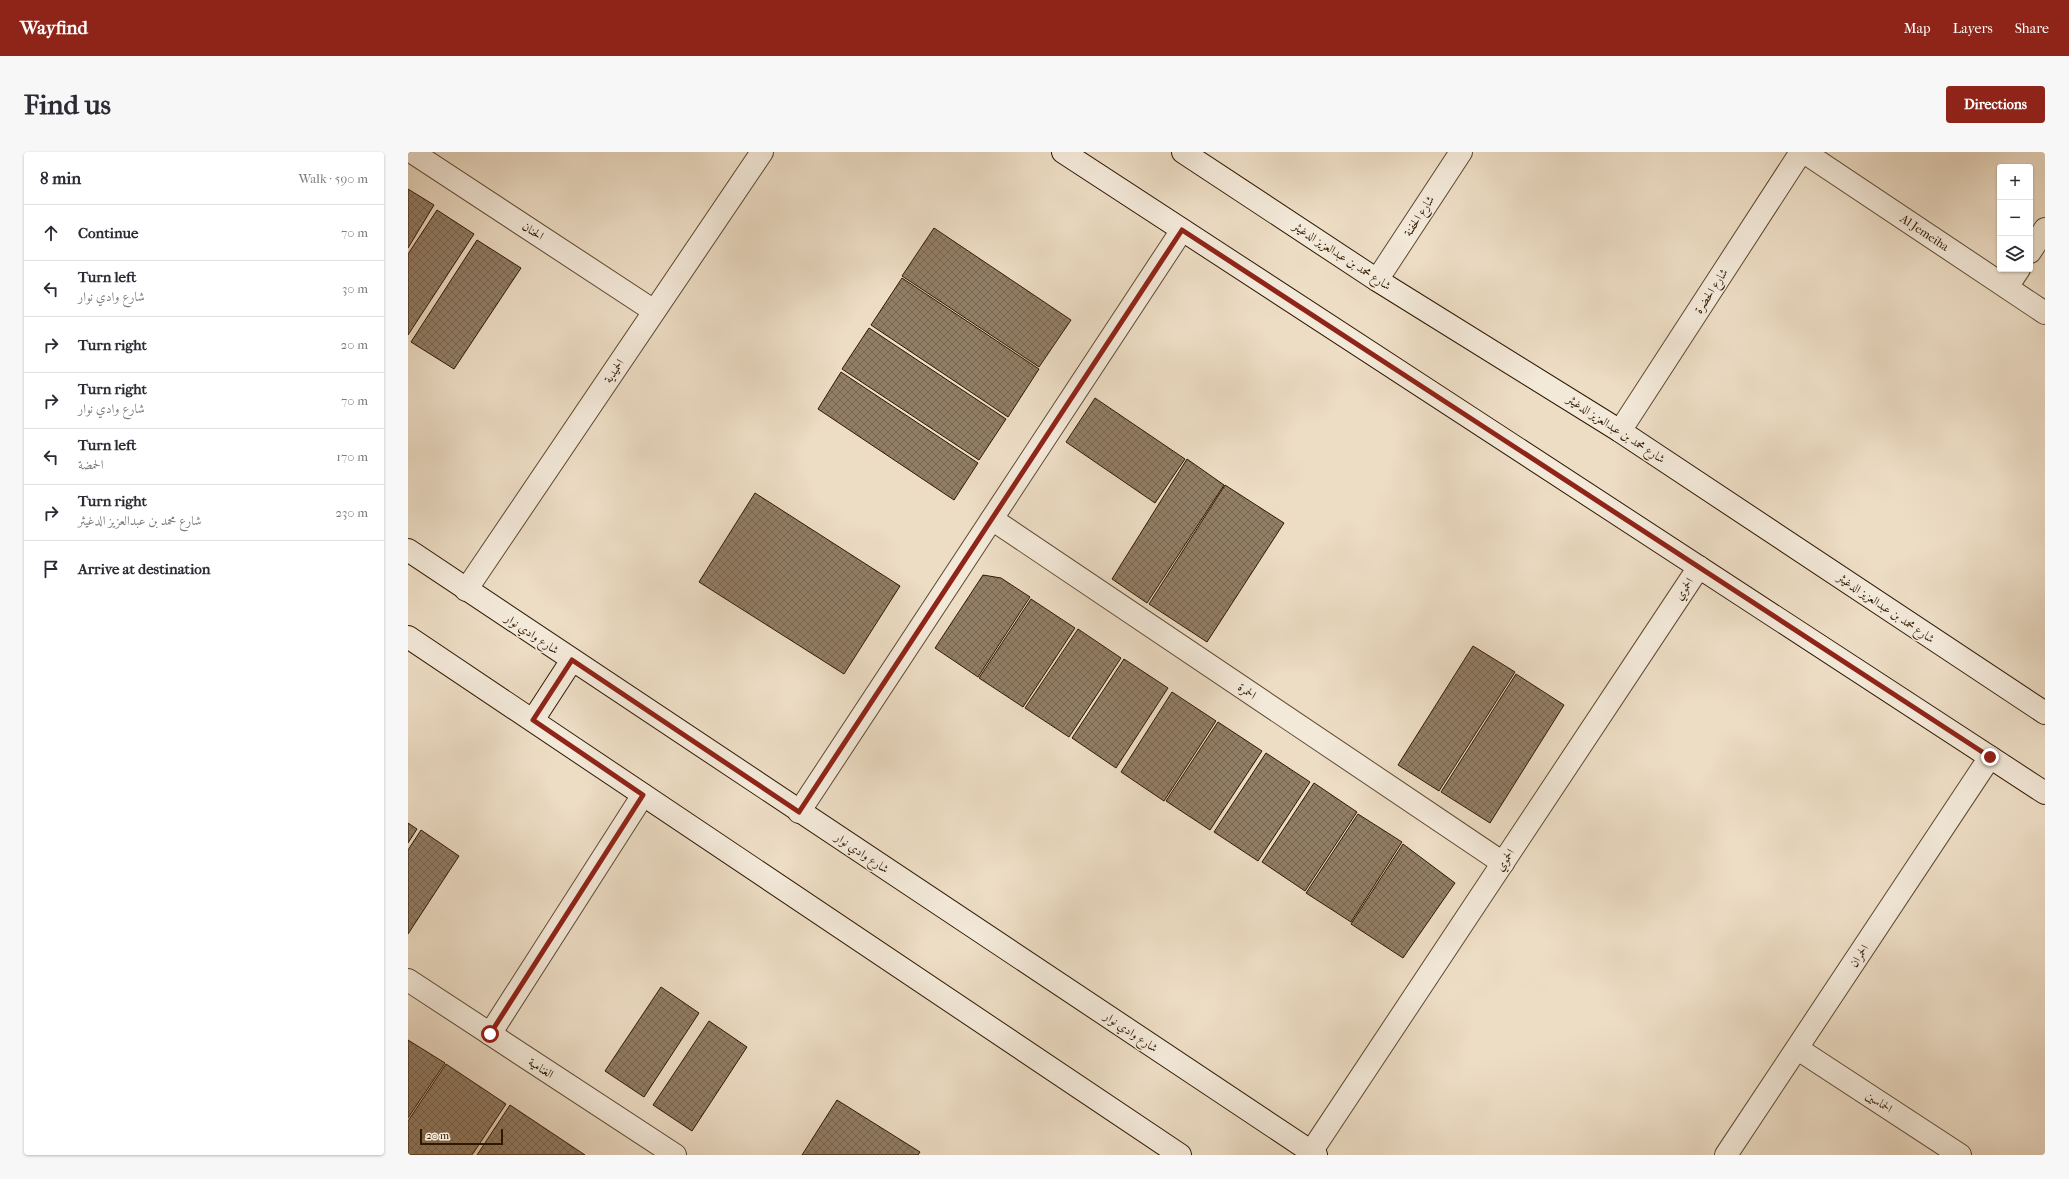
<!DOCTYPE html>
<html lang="en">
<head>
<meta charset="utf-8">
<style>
	:root { --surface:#fff; --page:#f7f7f7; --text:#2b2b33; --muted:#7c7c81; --line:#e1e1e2; --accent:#8f2418 }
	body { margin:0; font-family:"IM FELL French Canon",Amiri,serif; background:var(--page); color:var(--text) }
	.controls { position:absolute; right:12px; top:12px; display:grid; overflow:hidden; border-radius:4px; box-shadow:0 1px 3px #0004 }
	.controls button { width:36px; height:36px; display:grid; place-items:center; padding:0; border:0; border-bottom:1px solid var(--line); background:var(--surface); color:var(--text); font:20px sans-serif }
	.scale { position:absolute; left:12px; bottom:10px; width:83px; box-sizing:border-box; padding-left:4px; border:2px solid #2f1800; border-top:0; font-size:11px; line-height:14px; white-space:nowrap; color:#2f1800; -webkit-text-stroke:3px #f3e9d9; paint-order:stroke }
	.stop { position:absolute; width:12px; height:12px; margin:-9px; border:3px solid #8f2418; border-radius:50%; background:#fff }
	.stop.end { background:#8f2418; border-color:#fff; box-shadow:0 1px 4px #0008 }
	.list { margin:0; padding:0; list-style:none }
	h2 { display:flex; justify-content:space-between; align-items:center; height:52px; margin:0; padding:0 16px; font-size:17px }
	h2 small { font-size:13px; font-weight:400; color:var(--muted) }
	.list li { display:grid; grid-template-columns:26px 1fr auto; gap:12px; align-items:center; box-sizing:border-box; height:56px; padding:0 16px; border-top:1px solid var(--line) }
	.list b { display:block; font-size:15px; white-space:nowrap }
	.list p { margin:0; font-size:13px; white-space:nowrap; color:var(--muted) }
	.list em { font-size:13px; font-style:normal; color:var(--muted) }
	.icon { flex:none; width:22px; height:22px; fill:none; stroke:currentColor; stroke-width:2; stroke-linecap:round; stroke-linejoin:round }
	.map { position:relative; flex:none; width:1637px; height:1003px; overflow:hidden; border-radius:4px }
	header { display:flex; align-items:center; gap:24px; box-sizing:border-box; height:56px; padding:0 20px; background:var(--accent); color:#fff }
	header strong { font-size:19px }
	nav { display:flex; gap:22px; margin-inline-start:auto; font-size:14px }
	.intro { display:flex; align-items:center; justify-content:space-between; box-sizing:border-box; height:96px; padding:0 24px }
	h1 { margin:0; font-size:28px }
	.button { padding:10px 18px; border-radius:4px; background:var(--accent); color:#fff; font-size:14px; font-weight:700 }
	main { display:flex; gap:24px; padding:0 24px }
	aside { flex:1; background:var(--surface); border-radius:4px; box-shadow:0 1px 3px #0004 }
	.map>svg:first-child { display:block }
</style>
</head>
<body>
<header>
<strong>Wayfind</strong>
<nav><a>Map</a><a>Layers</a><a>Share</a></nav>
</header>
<div class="intro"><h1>Find us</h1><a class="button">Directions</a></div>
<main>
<aside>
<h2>8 min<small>Walk · 590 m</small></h2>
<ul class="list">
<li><svg class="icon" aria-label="ahead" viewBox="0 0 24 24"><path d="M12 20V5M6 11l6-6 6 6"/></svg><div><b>Continue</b></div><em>70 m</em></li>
<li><svg class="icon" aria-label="left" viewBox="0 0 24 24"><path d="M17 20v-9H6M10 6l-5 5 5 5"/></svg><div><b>Turn left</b><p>شارع وادي نوار</p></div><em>30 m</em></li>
<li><svg class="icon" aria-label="right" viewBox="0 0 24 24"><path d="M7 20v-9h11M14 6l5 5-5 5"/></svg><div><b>Turn right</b></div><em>20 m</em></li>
<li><svg class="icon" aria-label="right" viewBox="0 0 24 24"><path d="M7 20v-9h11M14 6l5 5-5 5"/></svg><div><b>Turn right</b><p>شارع وادي نوار</p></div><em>70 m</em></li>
<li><svg class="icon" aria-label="left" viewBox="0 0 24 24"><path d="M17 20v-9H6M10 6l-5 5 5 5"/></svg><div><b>Turn left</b><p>الحمضة</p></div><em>170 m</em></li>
<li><svg class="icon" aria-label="right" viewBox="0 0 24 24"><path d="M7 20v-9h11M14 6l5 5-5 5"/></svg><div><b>Turn right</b><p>شارع محمد بن عبدالعزيز الدغيثر</p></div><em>230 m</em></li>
<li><svg class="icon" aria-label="arrive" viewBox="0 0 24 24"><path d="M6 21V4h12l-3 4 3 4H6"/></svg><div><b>Arrive at destination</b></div></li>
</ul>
</aside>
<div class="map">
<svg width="1637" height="1003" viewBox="0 0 1637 1003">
	<defs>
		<pattern id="building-cross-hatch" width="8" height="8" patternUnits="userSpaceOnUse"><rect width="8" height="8" fill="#927e66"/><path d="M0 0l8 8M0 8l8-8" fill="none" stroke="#786652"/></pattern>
	</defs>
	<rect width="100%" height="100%" fill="#edddc5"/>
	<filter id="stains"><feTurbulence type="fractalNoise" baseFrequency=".005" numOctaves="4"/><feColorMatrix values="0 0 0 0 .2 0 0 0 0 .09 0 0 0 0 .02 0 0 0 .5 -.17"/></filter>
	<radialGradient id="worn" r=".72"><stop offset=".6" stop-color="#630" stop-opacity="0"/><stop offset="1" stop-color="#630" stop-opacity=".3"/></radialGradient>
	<path fill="url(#building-cross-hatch)" stroke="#2f1800" d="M 0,37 L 26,53 L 0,96 Z
		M 29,58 L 66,82 L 0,183 L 0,102 Z
		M 526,76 L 663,168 L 631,215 L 494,124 Z
		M 69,88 L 113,116 L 46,217 L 3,190 Z
		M 494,126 L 631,217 L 600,265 L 463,173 Z
		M 461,176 L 598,267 L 571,308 L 434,217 Z
		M 433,220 L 570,311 L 546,348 L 410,257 Z
		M 687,246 L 777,307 L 747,351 L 658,290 Z
		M 779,307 L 816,333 L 739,451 L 704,427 Z
		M 817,333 L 876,371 L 799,490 L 741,452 Z
		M 347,341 L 492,434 L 436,522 L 291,430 Z
		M 575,423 L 593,426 L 622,445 L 570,525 L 527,496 Z
		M 623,447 L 667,476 L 615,555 L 571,526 Z
		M 670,477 L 713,506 L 661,585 L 617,556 Z
		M 1065,494 L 1107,520 L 1031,639 L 990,613 Z
		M 716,507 L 760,536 L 708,616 L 664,586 Z
		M 1108,522 L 1156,553 L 1082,671 L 1033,640 Z
		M 764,540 L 808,569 L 756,649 L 713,620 Z
		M 810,570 L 854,599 L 802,678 L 758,649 Z
		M 858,601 L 902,630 L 850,709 L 806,680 Z
		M 906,631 L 949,660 L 897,739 L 854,710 Z
		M 950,662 L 994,690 L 943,770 L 898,741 Z
		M 0,671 L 9,677 L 0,691 Z
		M 13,678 L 51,704 L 0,782 L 0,698 Z
		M 995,692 L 1047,731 L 995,806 L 943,772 Z
		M 253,835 L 291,861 L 236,945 L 197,919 Z
		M 301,869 L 339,895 L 284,979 L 245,953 Z
		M 0,888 L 37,911 L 0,966 Z
		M 38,912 L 98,952 L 64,1003 L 0,1003 L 0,969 Z
		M 429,948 L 512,1000 L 510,1003 L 394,1003 Z
		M 102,953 L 177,1003 L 69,1003 Z"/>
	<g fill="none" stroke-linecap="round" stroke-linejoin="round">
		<defs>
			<g id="street">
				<path d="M 4,0 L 246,159"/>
				<path id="s1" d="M 1396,0 L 1637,161"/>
				<path d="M 1622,100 L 1637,77"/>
				<path d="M 969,128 L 1053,0"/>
				<path d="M 1599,135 L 1611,117"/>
				<path d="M 1212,279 L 1393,0"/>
				<path d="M 584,367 L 1095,711"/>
				<path d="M 58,438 L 354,0"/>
				<path d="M 391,660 L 774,78"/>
				<path d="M 0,828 L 267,1003"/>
				<path d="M 82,882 L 235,643"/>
				<path d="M 1390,897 L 1552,1003"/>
				<path d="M 903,1000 L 1291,415"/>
				<path d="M 1318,1003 L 1582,605"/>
			</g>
			<path id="secondary" d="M 655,0 L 1637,641
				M 775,0 L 969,128 L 1212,279 L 1637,561
				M 0,398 L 908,1003
				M 0,485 L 772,1003
				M 125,568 L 164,508"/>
		</defs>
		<use href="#street" stroke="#5e4931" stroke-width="24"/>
		<use href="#secondary" stroke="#2f1800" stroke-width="24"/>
		<use href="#street" stroke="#f3e9d9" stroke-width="22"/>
		<use href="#secondary" stroke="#f3e9d9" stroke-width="22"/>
	</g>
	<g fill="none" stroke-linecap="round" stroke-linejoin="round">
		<path stroke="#8f2418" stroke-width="5" d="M 82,882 L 235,643 L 125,568 L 164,508 L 391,660 L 774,78 L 1582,605"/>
	</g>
	<g text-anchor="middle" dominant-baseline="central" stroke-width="3" stroke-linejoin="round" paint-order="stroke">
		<g font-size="12" fill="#2f1800" stroke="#f3e9d9">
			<text transform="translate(1011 64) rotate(-57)">شارع الحفنة</text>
			<text transform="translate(125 79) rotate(33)">الحنان</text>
			<text stroke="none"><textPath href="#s1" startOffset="145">Al Jemeiha</textPath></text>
			<text transform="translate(934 104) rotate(33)">شارع محمد بن عبدالعزيز الدغيثر</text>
			<text transform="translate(1303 139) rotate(-57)">شارع الحضرة</text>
			<text transform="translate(206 219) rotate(-56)">الحميدية</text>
			<text transform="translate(1208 277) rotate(33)">شارع محمد بن عبدالعزيز الدغيثر</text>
			<text transform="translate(1276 437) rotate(-56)">الحموي</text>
			<text transform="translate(1478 456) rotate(34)">شارع محمد بن عبدالعزيز الدغيثر</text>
			<text transform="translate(124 482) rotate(34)">شارع وادي نوار</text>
			<text transform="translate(839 539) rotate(34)">الحمرة</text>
			<text transform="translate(454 701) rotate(34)">شارع وادي نوار</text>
			<text transform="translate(1097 708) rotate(-56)">الحموي</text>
			<text transform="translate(1451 804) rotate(-57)">الحمران</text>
			<text transform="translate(723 880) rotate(34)">شارع وادي نوار</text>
			<text transform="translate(133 916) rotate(33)">الغنامية</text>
			<text transform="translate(1471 950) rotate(33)">الحماسين</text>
		</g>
	</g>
	<rect width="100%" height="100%" filter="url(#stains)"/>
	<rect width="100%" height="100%" fill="url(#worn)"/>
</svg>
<div class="controls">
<button>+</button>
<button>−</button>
<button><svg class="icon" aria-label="layers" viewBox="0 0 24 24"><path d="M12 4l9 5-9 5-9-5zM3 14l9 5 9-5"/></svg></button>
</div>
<div class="scale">20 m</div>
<div class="stop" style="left:82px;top:882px"></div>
<div class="stop end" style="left:1582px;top:605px"></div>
</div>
</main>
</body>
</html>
